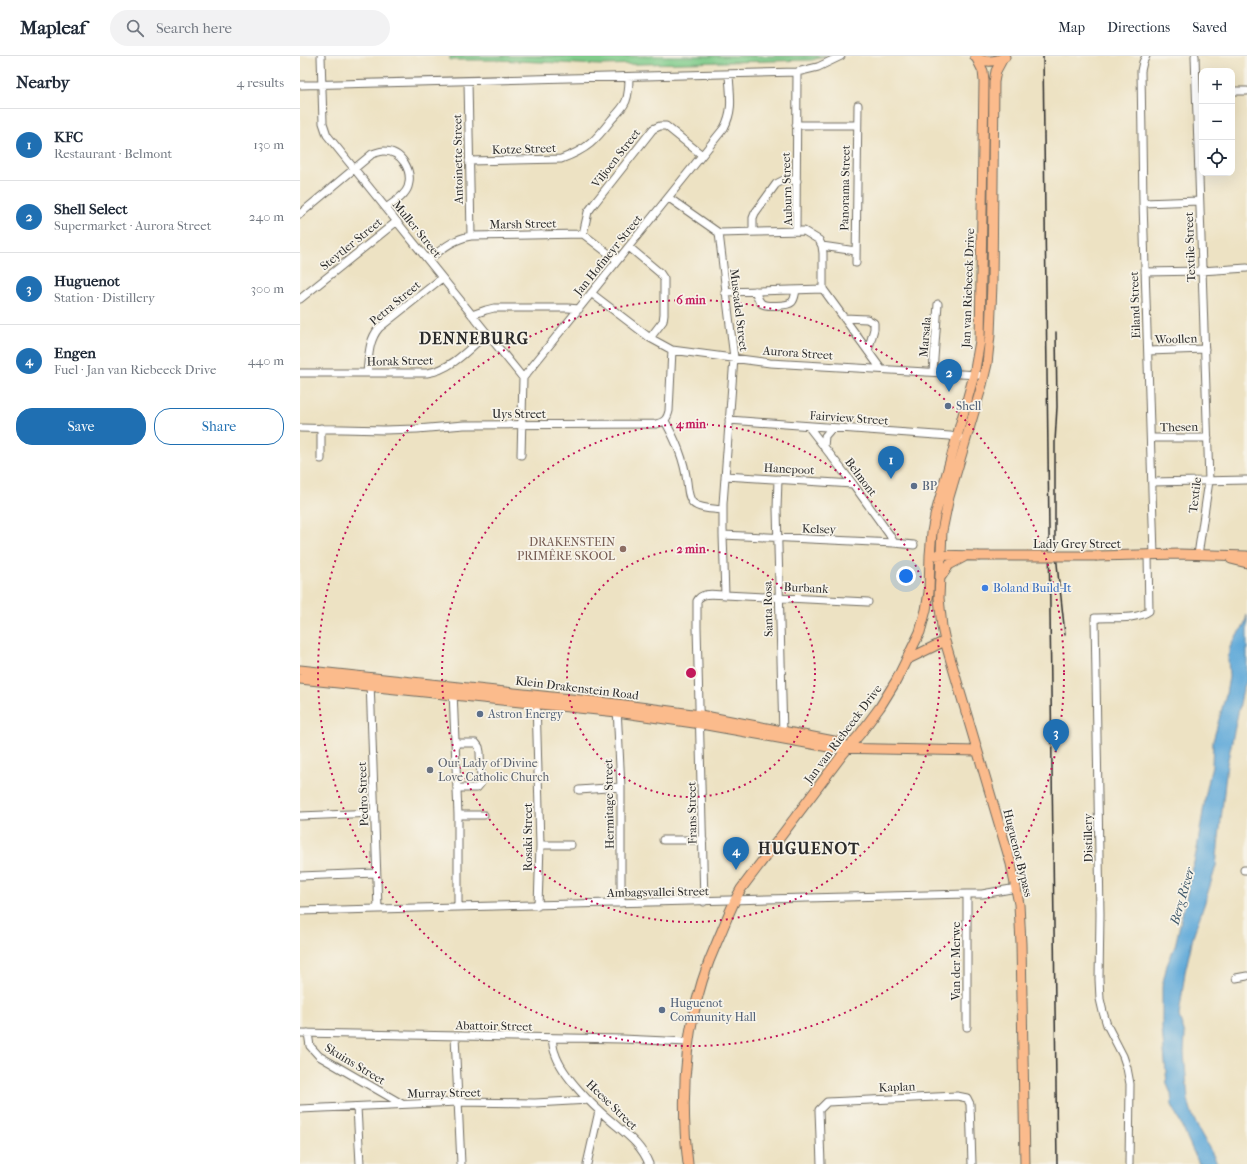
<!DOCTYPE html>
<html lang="en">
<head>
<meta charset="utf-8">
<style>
	:root { --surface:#fff; --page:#f2f2f3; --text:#1f2937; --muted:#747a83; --line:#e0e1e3; --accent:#1f6fb2 }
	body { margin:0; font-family:"IM FELL French Canon",serif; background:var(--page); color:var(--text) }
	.controls { position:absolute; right:12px; top:12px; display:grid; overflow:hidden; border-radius:8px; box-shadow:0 4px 16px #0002 }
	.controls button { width:36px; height:36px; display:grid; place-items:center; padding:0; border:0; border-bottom:1px solid var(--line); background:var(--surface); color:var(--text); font:20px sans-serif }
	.you { position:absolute; left:606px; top:520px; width:14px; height:14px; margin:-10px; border:3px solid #fff; border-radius:50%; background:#1a73e8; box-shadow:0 0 0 6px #1a73e833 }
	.badge { display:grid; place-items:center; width:26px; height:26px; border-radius:50%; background:var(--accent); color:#fff; font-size:13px; font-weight:700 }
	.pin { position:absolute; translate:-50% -33px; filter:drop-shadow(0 1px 2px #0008) }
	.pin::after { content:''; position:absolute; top:21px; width:14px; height:12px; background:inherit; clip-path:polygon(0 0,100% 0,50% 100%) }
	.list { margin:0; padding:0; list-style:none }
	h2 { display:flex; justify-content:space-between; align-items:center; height:52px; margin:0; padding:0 16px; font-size:17px }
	h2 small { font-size:13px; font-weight:400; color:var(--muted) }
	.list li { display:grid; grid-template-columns:26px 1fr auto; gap:12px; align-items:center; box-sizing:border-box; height:72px; padding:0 16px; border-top:1px solid var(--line) }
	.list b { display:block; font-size:15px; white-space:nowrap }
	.list p { margin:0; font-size:13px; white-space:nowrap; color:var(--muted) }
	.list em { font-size:13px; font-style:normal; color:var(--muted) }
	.actions { display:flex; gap:8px; padding:12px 16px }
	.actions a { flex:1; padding:9px 0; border:1px solid var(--accent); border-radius:16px; text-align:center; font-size:14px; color:var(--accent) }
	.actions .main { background:var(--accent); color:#fff }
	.icon { flex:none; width:22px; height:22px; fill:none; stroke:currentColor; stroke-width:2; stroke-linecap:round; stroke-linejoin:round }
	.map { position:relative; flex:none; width:947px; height:1108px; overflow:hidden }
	header { display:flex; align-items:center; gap:24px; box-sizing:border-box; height:56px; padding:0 20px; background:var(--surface); border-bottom:1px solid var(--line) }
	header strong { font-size:19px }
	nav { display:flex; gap:22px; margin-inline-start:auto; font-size:14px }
	.search { width:280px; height:36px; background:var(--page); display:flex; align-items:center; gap:10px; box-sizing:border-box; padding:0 14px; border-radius:22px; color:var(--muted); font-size:15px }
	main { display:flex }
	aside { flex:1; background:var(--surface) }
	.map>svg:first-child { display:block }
</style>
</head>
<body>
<header>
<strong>Mapleaf</strong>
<div class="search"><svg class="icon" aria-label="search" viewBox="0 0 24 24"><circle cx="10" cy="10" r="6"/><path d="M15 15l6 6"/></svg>Search here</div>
<nav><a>Map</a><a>Directions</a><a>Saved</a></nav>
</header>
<main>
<aside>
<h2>Nearby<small>4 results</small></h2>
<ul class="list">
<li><span class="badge">1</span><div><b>KFC</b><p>Restaurant · Belmont</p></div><em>130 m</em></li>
<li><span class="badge">2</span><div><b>Shell Select</b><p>Supermarket · Aurora Street</p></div><em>240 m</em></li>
<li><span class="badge">3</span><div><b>Huguenot</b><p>Station · Distillery</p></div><em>300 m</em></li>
<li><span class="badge">4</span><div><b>Engen</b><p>Fuel · Jan van Riebeeck Drive</p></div><em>440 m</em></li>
</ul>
<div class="actions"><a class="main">Save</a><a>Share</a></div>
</aside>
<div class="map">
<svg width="947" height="1108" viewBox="0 0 947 1108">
	<rect width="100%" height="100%" fill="#f7f3e8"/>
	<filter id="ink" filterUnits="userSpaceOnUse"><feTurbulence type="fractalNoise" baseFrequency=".025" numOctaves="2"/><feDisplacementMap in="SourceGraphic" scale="8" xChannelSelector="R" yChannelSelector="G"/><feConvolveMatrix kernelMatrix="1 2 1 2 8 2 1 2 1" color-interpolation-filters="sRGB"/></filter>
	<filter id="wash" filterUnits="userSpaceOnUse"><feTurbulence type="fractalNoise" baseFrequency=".012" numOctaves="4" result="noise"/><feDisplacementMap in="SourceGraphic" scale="16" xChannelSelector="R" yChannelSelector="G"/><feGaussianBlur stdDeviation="0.9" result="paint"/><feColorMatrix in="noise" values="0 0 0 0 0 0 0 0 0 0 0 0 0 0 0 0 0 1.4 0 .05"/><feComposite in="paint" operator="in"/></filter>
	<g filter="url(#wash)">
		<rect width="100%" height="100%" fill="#ede2c3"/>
		<path fill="#7fcb8a" stroke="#557b5a" d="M 150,0 L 526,0 L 512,4 L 300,9 L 198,4 L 150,4 Z"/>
		<path fill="#62aad9" stroke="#466a82" d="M 947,559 L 947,624 L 943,634 L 927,708 L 916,810 L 904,849 L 894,877 L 885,916 L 879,960 L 885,979 L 884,997 L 888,1044 L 893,1061 L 899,1074 L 918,1108 L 899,1108 L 872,1049 L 871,1038 L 867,1028 L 862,973 L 862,930 L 867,909 L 875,890 L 897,793 L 906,737 L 912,709 L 913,685 L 926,638 L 929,621 L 928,603 L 930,591 L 938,577 L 944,570 Z"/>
	</g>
	<g filter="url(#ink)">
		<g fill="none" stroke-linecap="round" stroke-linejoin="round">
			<defs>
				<path id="minor" d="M 21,0 L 23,67 L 27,79 L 223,322
					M 846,0 L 843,6 L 841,15 L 843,147 L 854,499
					M 895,0 L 909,425 L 898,499
					M 168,25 L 171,180
					M 0,29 L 497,16 L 518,11 L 541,0
					M 932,35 L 947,35
					M 496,69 L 557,69
					M 169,105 L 261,103 C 288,93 295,85 312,63 C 317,58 323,52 326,45 C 329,37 329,29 329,21
					M 369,142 L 419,177 L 434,302 L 423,448 L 423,479 L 425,539
					M 843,147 L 899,145
					M 0,158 L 72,98 C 76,97 80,95 84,95 C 102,95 113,115 108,131 C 105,140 94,146 86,152
					M 496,175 L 497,16
					M 453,176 L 453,162 L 455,157 L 476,128 L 486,123 L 497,125
					M 419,177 L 504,175 L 519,184 L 522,190 L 523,197 L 523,233 L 581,313
					M 283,178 L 288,156 L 294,148 L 353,73 L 360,70 L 366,70 L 402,99
					M 522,190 L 556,195
					M 329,191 L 360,217 L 364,223 L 364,258 L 363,265 L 350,282
					M 128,204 C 142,193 153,183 171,180 L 283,178 L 317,204
					M 556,207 L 558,49
					M 845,216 L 901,215 L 947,212
					M 455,235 C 457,239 458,244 461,247 C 465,251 488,250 492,246 C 495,243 495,238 496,234
					M 425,236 L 523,233
					M 291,237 L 350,282 L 372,294 L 470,307 L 678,319
					M 0,243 L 96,166
					M 172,259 L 186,254 L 194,252 L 268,252 L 279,253
					M 544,262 L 567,263 L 574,267 L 574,273 L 568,295
					M 848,295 L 905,293
					M 633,316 L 638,248
					M 0,317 L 127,317 C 151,314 169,293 186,278
					M 67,317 C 69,301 68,285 79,272 L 142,222
					M 429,364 L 650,380 L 660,382
					M 365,365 C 376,385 384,403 387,426 C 388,433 388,442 393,447 C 399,453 415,453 423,454
					M 508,370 L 553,428 L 589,478 L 594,487
					M 0,372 L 84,374 L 117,373 L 164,369 L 356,368 C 365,366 367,363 369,355 L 372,294
					M 21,372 L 21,403
					M 851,382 L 908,382
					M 524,391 L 525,380 L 532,372
					M 221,399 L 223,322 L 424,72 C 434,53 430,39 429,19
					M 425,420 L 553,428
					M 478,423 L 477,453 L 483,679
					M 852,426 L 947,424
					M 423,479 L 594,487 L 614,489
					M 70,625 L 78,853
					M 153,635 L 158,759 L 158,851
					M 236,644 L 240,789 L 238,850
					M 317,652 L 321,731 L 321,847
					M 156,687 L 176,687 L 179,691 L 180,696 L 181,727 L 177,732 L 157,732
					M 279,734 L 321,731
					M 158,759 L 184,759
					M 0,760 L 75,757
					M 363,784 L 403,784
					M 240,789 L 271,789
					M 944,814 L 947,814
					M 0,820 L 76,817
					M 667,838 L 667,971
					M 404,846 L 397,571 L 397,545 C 402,535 416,539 425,539 L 568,546
					M 0,855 L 667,838 L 682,838 L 717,832
					M 936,922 L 947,920
					M 0,977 L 322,983 L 388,986
					M 8,977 L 10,990 L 19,1000 L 102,1048
					M 155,980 L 161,1108
					M 252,982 C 253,987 253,993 255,997 C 262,1020 293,1050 311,1065 C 327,1079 341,1088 349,1108
					M 57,1051 L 60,1108
					M 0,1053 L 158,1046 L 235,1047 L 289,1044
					M 287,1108 L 299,1055
					M 521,1108 L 519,1054 L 527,1046 L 657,1040 L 667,1042 L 670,1048 L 672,1108
					M 829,1108 L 830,1028 L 827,1012 L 823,1000 L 807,969 L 803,956 L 800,943 L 799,923 L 800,858 L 795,562 C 810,561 837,564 849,555 L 848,499"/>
				<path id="major" d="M 675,1 C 685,7 695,6 705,1
					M 703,2 L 696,15 L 694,26 L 692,227 L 690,279 L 687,308 L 682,329 L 649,441 L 642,475 L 639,542 L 642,571 L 645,585 L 711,808 L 719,848 L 721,888 L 725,1108
					M 635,499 L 678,500
					M 797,500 L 879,498 L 947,500
					M 931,503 L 947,507
					M 640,522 L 649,509 L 664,501
					M 606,604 L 645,585
					M 0,614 L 317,648 L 400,659 L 539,686 L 548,691
					M 0,623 L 317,656 L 401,668 L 534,692 L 677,695
					M 388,1108 C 379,1033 386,955 417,886 C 425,868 431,850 441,833 L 543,698 L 560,678 L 580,651 L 596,625 L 620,576 L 626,554 L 629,536 L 630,499 L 632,476 L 635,460 L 674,319 L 680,285 L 684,25 L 683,15 L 677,3"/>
			</defs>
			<use href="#minor" stroke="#6f6b60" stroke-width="9"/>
			<use href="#major" stroke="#6f6b60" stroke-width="11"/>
			<use href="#minor" stroke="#fff" stroke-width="7"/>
			<use href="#major" stroke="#fbbb8c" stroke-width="9"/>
			<path stroke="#2b2b2b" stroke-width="1.5" d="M 743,0 L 757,1108
				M 756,276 L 757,351 L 755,386 L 755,488 L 760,537
				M 760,532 L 765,579"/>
			<defs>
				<path id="major-bridge" d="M 678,500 L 797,500"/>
			</defs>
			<use href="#major-bridge" stroke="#6f6b60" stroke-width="11" stroke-linecap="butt"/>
			<use href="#major-bridge" stroke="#fbbb8c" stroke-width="9"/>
		</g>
	</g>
	<g fill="none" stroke="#c2185b" stroke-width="2" stroke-dasharray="2 4">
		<circle cx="391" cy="617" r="124"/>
		<circle cx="391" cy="617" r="249"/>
		<circle cx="391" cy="617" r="373"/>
	</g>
	<g fill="#5c6f8a" stroke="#f7f3e8" stroke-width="1.5">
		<circle cx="648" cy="350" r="4"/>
		<circle cx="614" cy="430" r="4"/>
		<circle cx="180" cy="658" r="4"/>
		<circle cx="362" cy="954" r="4"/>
	</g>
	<circle fill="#8d6e63" stroke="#f7f3e8" stroke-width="1.5" cx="323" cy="493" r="4"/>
	<circle fill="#3f7fe0" stroke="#f7f3e8" stroke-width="1.5" cx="685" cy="532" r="4"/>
	<circle fill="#6b7280" stroke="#f7f3e8" stroke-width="1.5" cx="130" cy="714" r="4"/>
	<g text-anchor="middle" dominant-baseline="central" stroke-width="3.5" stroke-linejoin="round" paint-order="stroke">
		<g font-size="12" fill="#2b2b2b" stroke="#f7f3e8">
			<text transform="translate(224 93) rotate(-2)">Kotze Street</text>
			<text transform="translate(316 102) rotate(-52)">Viljoen Street</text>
			<text transform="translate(158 103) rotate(-91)">Antoinette Street</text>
			<text transform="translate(545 132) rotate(-89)">Panorama Street</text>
			<text transform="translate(487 133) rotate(-92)">Auburn Street</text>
			<text transform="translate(223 168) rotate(-1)">Marsh Street</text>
			<text transform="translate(117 173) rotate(51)">Muller Street</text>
			<text transform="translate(51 188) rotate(-39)">Steytler Street</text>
			<text transform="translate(890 191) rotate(-92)">Textile Street</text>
			<text transform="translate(308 199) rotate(-51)">Jan Hofmeyr Street</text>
			<text transform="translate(668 232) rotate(-88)">Jan van Riebeeck Drive</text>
			<text transform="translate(95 247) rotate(-40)">Petra Street</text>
			<text transform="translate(835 249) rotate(-92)">Eiland Street</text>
			<text transform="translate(439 254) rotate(83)">Muscadel Street</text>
			<text transform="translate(625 281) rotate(-85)">Marsala</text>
			<text transform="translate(876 283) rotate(-2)">Woollen</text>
			<text transform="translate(498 297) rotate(4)">Aurora Street</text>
			<text transform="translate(100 305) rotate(-1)">Horak Street</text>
			<text x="219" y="358">Uys Street</text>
			<text transform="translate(549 362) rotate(4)">Fairview Street</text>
			<text transform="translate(879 371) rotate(-1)">Thesen</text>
			<text transform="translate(489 413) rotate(3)">Hanepoot</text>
			<text transform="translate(561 421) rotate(53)">Belmont</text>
			<text transform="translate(895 439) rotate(-83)">Textile</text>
			<text transform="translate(519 473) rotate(2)">Kelsey</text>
			<text x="777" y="488">Lady Grey Street</text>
			<text transform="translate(506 532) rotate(3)">Burbank</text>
			<text transform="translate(468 553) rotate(-91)">Santa Rosa</text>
			<text transform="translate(277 632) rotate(7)">Klein Drakenstein Road</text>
			<text transform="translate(543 678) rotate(-53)">Jan van Riebeeck Drive</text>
			<text transform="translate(63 738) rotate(-92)">Pedro Street</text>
			<text transform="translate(309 748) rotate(-91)">Hermitage Street</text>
			<text transform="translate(392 757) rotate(-91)">Frans Street</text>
			<text transform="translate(228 781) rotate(-90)">Rosaki Street</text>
			<text transform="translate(788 782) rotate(-91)">Distillery</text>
			<text transform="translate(718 797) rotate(76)">Huguenot Bypass</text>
			<text transform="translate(358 836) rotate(-1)">Ambagsvallei Street</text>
			<text transform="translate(656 905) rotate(-90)">Van der Merwe</text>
			<text transform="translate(194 970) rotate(1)">Abattoir Street</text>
			<text transform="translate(55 1008) rotate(31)">Skuins Street</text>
			<text transform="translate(597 1031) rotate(-2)">Kaplan</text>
			<text transform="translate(144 1037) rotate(-1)">Murray Street</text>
			<text transform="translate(312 1049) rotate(44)">Heese Street</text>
		</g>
		<g font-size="12" fill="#4e5e75" stroke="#f7f3e8" text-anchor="start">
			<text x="656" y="350">Shell</text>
			<text x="622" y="430">BP</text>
			<text x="188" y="658">Astron Energy</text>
			<text x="370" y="947">Huguenot<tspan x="370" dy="14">Community Hall</tspan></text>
		</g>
		<g font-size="12" fill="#785e54" stroke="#f7f3e8" text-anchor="end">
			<text x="315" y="486">DRAKENSTEIN<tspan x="315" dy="14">PRIMÊRE SKOOL</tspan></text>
		</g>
		<g font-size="12" fill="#366cbe" stroke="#f7f3e8" text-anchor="start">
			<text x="693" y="532">Boland Build-It</text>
		</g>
		<g font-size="12" fill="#5b616d" stroke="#f7f3e8" text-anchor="start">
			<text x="138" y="707">Our Lady of Divine<tspan x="138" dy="14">Love Catholic Church</tspan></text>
		</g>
		<g font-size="13" font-style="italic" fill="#3e5768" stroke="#f7f3e8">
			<text transform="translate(882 840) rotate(-74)">Berg River</text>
		</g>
		<g font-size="16" font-weight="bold" letter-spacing="1" fill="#2b2b2b" stroke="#f7f3e8">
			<text x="174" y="282">DENNEBURG</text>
			<text x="509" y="792">HUGUENOT</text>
		</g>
	</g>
	<circle cx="391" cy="617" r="6" fill="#c2185b" stroke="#f7f3e8" stroke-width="2"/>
	<g font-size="12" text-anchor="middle" font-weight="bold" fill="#c2185b" stroke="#f7f3e8" stroke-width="3.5" stroke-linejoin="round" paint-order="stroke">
		<text x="391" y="248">6 min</text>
		<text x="391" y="372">4 min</text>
		<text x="391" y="497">2 min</text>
	</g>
</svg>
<div class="controls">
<button>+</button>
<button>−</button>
<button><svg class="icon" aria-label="locate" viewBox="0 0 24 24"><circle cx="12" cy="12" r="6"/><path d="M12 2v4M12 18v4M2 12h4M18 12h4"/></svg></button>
</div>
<div class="you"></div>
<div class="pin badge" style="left:591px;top:423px">1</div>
<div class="pin badge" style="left:649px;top:336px">2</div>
<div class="pin badge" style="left:756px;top:696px">3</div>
<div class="pin badge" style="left:436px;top:814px">4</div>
</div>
</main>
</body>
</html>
